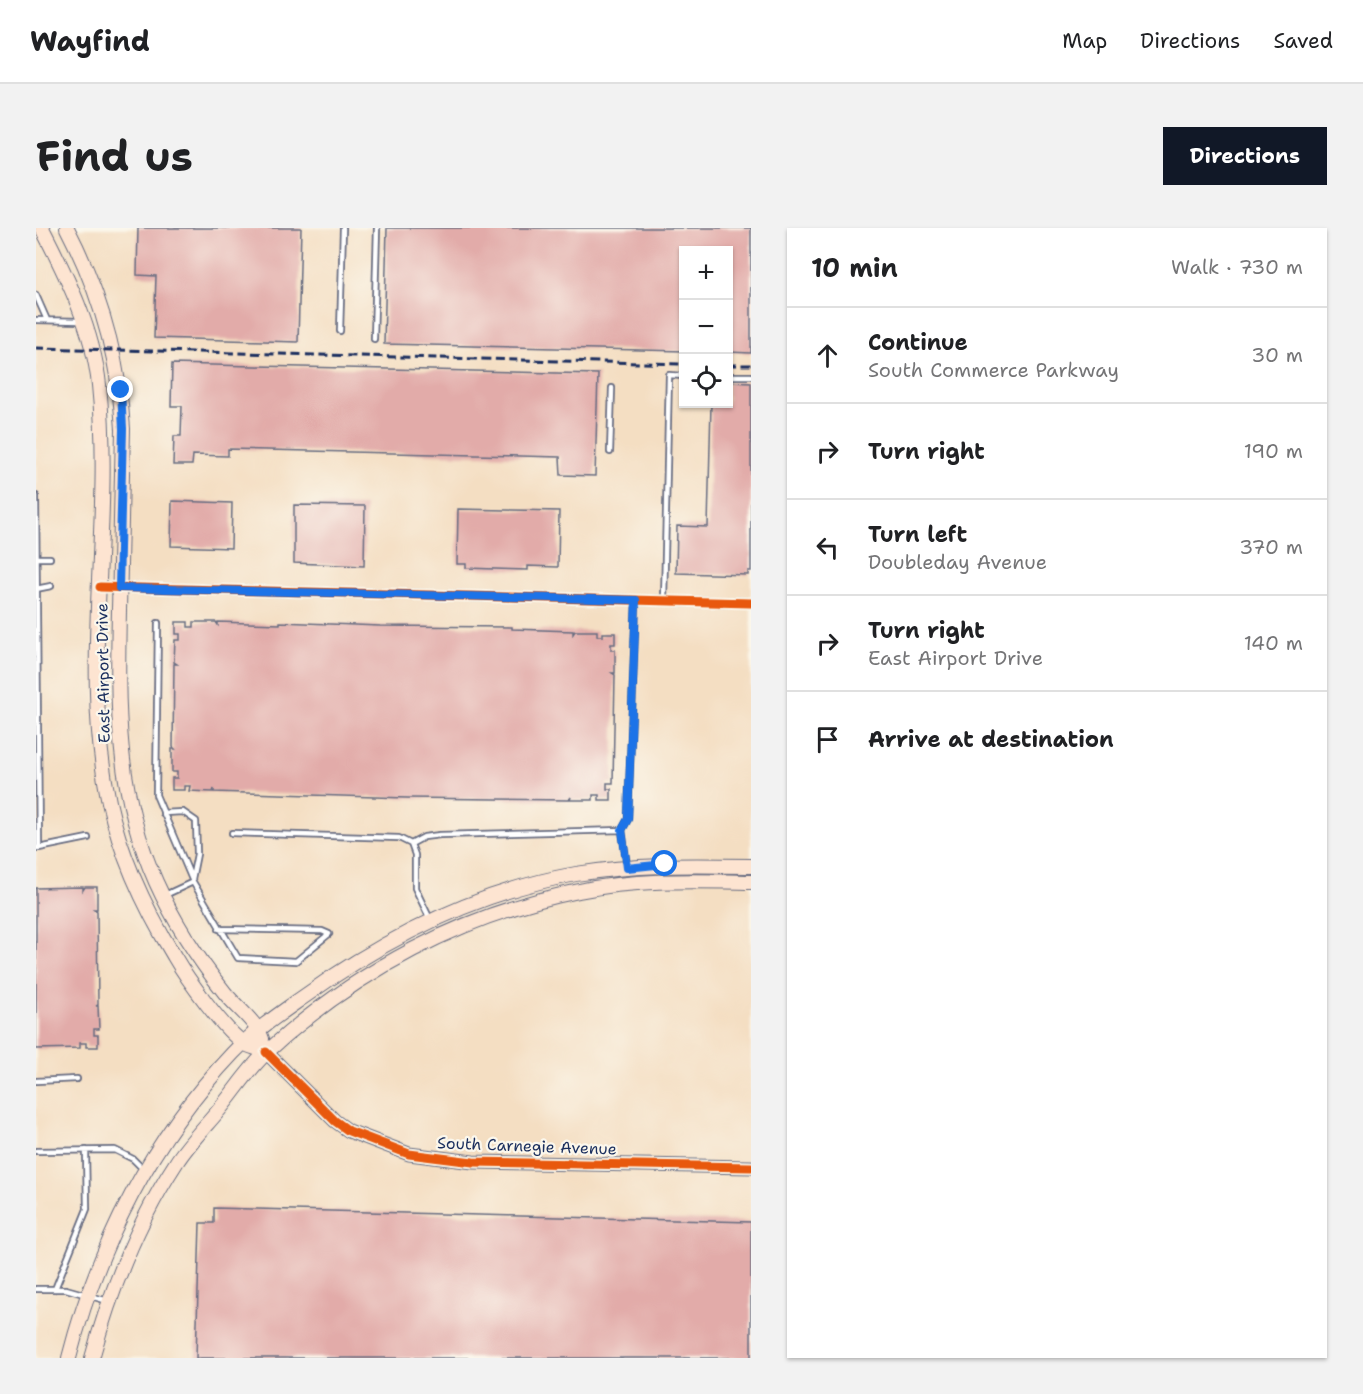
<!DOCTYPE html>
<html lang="en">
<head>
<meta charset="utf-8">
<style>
	:root { --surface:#fff; --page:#f2f2f2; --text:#202124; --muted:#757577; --line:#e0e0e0; --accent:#111827 }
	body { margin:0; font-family:"Shantell Sans",sans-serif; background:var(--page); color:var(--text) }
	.controls { position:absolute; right:18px; top:18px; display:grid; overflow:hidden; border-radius:0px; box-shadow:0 2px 4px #0004 }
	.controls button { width:54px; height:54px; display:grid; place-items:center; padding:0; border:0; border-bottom:2px solid var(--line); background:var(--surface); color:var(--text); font:30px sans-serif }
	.stop { position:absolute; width:18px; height:18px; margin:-14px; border:4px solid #1a73e8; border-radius:50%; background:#fff }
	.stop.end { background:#1a73e8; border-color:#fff; box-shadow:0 2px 6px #0008 }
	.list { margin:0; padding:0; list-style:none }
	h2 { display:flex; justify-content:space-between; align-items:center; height:78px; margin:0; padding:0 24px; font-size:26px }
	h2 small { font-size:20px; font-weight:400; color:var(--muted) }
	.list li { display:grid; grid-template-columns:39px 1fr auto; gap:18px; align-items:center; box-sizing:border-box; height:96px; padding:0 24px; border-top:2px solid var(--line) }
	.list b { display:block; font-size:22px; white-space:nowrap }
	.list p { margin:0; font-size:20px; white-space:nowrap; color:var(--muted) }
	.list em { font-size:20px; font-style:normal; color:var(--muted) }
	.icon { flex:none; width:33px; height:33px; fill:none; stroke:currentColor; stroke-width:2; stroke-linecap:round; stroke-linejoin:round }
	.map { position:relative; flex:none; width:715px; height:1130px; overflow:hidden; border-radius:0px }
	header { display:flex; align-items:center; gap:36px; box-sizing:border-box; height:84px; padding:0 30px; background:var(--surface); border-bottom:2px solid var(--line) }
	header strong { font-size:28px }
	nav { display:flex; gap:33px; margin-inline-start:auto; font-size:21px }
	.intro { display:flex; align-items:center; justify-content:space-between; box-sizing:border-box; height:144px; padding:0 36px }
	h1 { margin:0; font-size:42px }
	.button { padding:15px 27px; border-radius:0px; background:var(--accent); color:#fff; font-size:21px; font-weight:700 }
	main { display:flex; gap:36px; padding:0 36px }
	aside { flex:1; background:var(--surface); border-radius:0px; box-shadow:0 2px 4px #0004 }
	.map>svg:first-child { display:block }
</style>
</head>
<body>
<header>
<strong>Wayfind</strong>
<nav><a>Map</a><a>Directions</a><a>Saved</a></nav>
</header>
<div class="intro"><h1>Find us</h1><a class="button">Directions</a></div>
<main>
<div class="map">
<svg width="715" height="1130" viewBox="0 0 715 1130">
	<rect width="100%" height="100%" fill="#fbf7ec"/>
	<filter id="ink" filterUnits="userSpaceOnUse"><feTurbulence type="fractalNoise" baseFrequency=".0167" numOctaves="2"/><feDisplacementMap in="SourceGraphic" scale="12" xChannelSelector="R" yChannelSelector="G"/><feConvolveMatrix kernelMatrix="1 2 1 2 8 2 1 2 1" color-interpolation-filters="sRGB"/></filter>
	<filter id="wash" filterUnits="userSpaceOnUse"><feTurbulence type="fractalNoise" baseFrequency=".008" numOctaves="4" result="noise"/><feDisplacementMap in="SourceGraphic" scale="24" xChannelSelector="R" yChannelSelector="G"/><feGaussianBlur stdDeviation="1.35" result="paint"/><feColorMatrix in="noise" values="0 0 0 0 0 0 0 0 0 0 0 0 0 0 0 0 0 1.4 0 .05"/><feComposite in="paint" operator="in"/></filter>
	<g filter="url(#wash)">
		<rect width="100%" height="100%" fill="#f4dec2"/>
		<g id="blocks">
			<path fill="#e2aba9" d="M 102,0 L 265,0 L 262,114 L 118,110 L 120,48 L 101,47 Z
				M 351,0 L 715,0 L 715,125 L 692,124 L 692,22 L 648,22 L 648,123 L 348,116 Z
				M 136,136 L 562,146 L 559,248 L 525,247 L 524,229 L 192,221 L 192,228 L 157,227 L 156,237 L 137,237 L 138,208 L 145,208 L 146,178 L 135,178 Z
				M 692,154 L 715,155 L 715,343 L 712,343 L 712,347 L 640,345 L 641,298 L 672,299 L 675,176 L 692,176 Z
				M 136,273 L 196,275 L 195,320 L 135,318 Z
				M 258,277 L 329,278 L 328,338 L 258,335 Z
				M 422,281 L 523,283 L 522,339 L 492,338 L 492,342 L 430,340 L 430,336 L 421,336 Z
				M 140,394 L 152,394 L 152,399 L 158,399 L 158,394 L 180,394 L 182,397 L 182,394 L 244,396 L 244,394 L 344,398 L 476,399 L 476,401 L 537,403 L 537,406 L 539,403 L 561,403 L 561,408 L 567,408 L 567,405 L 579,405 L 579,416 L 575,416 L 575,422 L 579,422 L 579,445 L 576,445 L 579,447 L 577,555 L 571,555 L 571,561 L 575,561 L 575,572 L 563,572 L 563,567 L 557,567 L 557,572 L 534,572 L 535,569 L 533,572 L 371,570 L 178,564 L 178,561 L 177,564 L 153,563 L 154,558 L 148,558 L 148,562 L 136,562 L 136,550 L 141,550 L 141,544 L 136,544 L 136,521 L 139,521 L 137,519 L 138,436 L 141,436 L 138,434 L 139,412 L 144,412 L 144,406 L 140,406 Z
				M 47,659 L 47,662 L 49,659 L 61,659 L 61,681 L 58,681 L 61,683 L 62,777 L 60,778 L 62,778 L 63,801 L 58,801 L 58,807 L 62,807 L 62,819 L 50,819 L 50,815 L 44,815 L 44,820 L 0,821 L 0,660 Z
				M 178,980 L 715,994 L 715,1130 L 160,1130 L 164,995 L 178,995 Z"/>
		</g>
	</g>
	<g filter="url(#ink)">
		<use href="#blocks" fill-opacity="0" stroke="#676c81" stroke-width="1.5"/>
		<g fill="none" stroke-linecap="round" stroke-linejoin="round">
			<defs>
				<path id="service" d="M 0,67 L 11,92
					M 0,92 L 44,93
					M 304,103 L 307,0
					M 338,111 L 341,0
					M 692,148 L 715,148
					M 574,224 L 576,160
					M 0,268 L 3,620 L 0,620
					M 0,330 L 14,330
					M 0,361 L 15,358
					M 628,373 L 633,147 L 648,148
					M 122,395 L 120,567 L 157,654 L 129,667
					M 127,585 L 147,584 L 160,593 L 161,626 L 156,651
					M 196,605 L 363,610 L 375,616 L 379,627 L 379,660 L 394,691
					M 375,616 L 388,609 L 404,607 L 586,602
					M 3,620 L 52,610
					M 591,638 L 586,602 L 592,591 L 600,372
					M 157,654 L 202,730 L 260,733 L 293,706 L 286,703 L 183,701
					M 0,853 L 41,851
					M 0,923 L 79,922 L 97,931 L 107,941
					M 0,1061 L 30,1061 L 72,1073
					M 19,1061 L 51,981 L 50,922"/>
				<path id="minor" d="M 64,359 L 715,375"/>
				<path id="tertiary" d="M 230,824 L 299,893 L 313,903 L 373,926 L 437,934 L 715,939"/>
				<path id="secondary" d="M 6,0 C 31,49 57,101 63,157 C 77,294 44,440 73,574 C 85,630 109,680 138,728 C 150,749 189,804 209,816 C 216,819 224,821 230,824
					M 31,0 C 64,64 83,129 87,201 C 86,261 84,322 83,382 C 81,479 80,564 120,654 C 138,694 162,731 189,765 C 201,780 220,793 226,811
					M 33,1130 C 62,1017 116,910 197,825 C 217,804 242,787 266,770 C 348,711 440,664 540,646 C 599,636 656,637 715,638
					M 56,1130 C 75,1061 101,995 140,935 C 152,916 169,899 183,882 C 199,863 214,839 232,823 C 320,743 427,686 543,663 C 600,651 657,653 715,654"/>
			</defs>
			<use href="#service" stroke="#676c81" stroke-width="8"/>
			<use href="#minor" stroke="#676c81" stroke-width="12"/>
			<use href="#tertiary" stroke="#676c81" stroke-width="15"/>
			<use href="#secondary" stroke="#676c81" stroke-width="16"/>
			<use href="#service" stroke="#fff" stroke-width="4.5"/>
			<use href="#minor" stroke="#fff" stroke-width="9"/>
			<use href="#tertiary" stroke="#fff" stroke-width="12"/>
			<use href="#secondary" stroke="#fde4d1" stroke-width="14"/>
			<path stroke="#1b2f5e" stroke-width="3" stroke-dasharray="9 4.5" stroke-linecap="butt" d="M 0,120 L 648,136
				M 692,137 L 715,137"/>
			<defs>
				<path id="cycleway" d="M 64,359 L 715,375
					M 230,824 L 299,893 L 313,903 L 373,926 L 437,934 L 715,939"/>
			</defs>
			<use href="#cycleway" stroke="#fbf7ec" stroke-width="13"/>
			<use href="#cycleway" stroke="#e8590c" stroke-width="9"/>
		</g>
	</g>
	<g fill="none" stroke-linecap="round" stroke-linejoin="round" filter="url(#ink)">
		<path stroke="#1a73e8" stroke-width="8" d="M 85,162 L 87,201 L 83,360 L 600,372 L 592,591 L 586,602 L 591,640 L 629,636"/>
	</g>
	<g text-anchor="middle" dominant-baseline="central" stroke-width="4.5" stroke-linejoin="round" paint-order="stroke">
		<g font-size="16" fill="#1b2f5e" stroke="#fbf7ec">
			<text transform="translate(67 445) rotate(-91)">East Airport Drive</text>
			<text transform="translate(491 918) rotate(2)">South Carnegie Avenue</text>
		</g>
	</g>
</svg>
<div class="controls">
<button>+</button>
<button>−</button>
<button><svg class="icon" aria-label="locate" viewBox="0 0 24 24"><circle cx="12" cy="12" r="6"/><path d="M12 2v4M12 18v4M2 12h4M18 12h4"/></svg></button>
</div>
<div class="stop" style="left:629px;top:636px"></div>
<div class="stop end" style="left:85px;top:162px"></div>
</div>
<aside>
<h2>10 min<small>Walk · 730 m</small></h2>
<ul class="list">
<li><svg class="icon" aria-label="ahead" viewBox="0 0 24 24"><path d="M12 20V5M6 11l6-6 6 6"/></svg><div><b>Continue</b><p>South Commerce Parkway</p></div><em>30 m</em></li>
<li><svg class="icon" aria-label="right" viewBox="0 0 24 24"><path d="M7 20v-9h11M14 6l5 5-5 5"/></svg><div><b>Turn right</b></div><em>190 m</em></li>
<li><svg class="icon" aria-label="left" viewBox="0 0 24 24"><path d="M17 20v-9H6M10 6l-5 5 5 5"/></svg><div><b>Turn left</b><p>Doubleday Avenue</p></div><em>370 m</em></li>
<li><svg class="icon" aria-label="right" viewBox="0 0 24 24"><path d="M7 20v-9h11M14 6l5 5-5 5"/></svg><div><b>Turn right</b><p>East Airport Drive</p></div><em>140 m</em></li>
<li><svg class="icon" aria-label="arrive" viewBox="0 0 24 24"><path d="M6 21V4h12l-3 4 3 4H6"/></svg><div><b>Arrive at destination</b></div></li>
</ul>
</aside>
</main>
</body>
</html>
